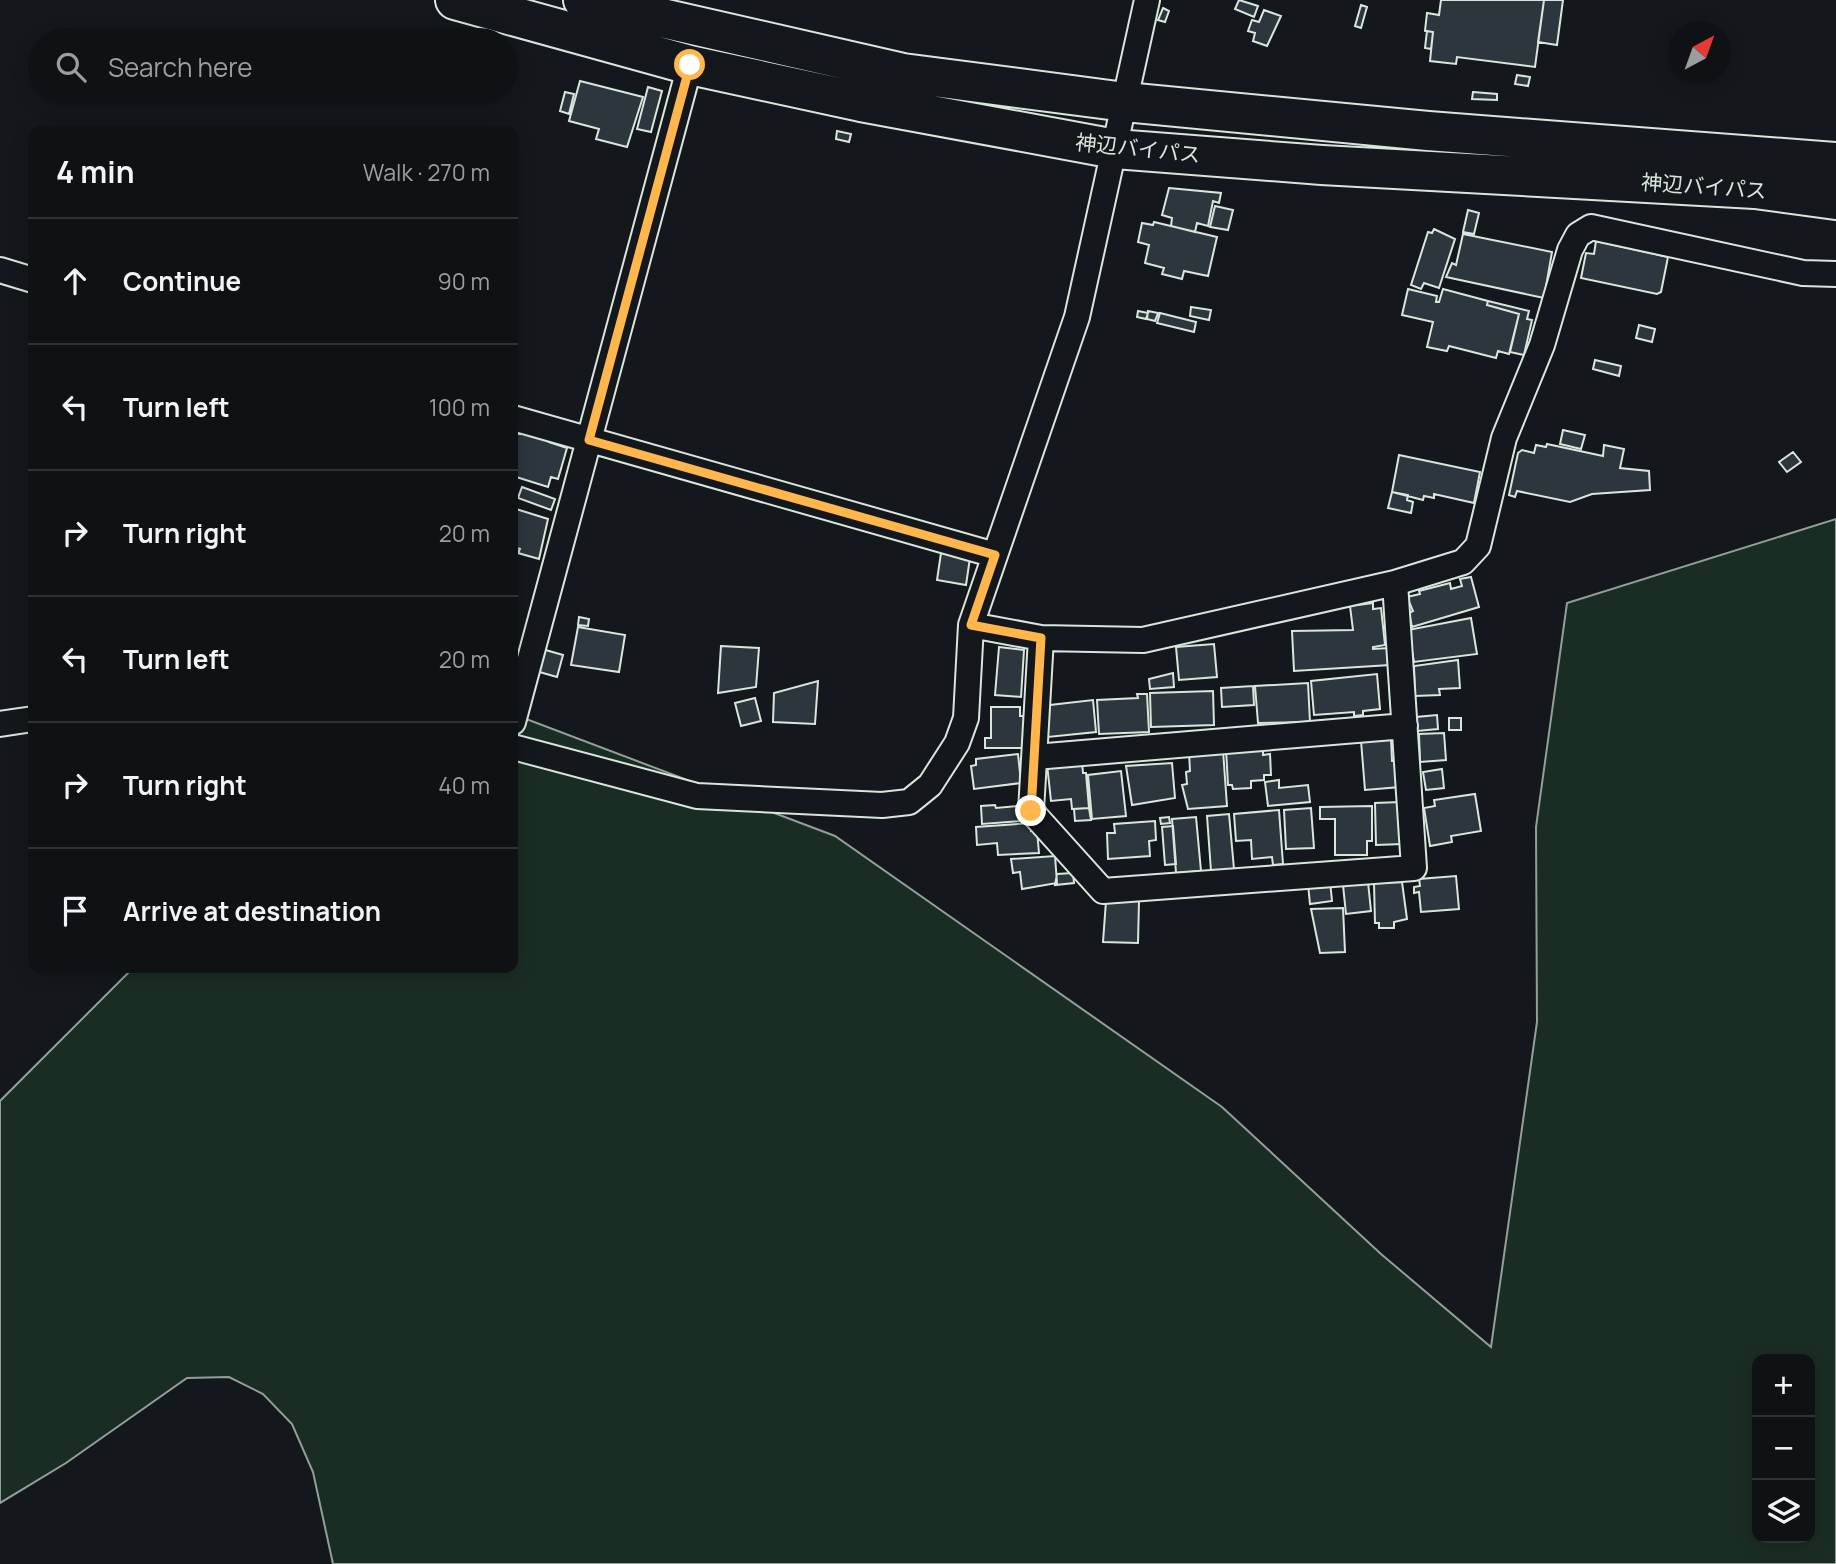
<!DOCTYPE html>
<html lang="en">
<head>
<meta charset="utf-8">
<style>
	:root { --surface:#0f1215; --page:#181b1e; --text:#f1f3f6; --muted:#9b9ea0; --line:#2f3234 }
	body { margin:0; font-family:Manrope,"Noto Sans JP",sans-serif; background:var(--page); color:var(--text) }
	.controls { position:absolute; right:21px; bottom:21px; display:grid; overflow:hidden; border-radius:14px; box-shadow:0 4px 18px #0003 }
	.controls button { width:63px; height:63px; display:grid; place-items:center; padding:0; border:0; border-bottom:2px solid var(--line); background:var(--surface); color:var(--text); font:35px sans-serif }
	.compass { position:absolute; left:1668px; top:21px; width:63px; height:63px; border-radius:50%; background:var(--surface); box-shadow:0 4px 18px #0003; rotate:41deg }
	.stop { position:absolute; width:21px; height:21px; margin:-16px; border:5px solid #ffb74d; border-radius:50%; background:#fff }
	.stop.end { background:#ffb74d; border-color:#fff; box-shadow:0 2px 7px #0008 }
	.list { margin:0; padding:0; list-style:none }
	h2 { display:flex; justify-content:space-between; align-items:center; height:91px; margin:0; padding:0 28px; font-size:30px }
	h2 small { font-size:23px; font-weight:400; color:var(--muted) }
	.list li { display:grid; grid-template-columns:46px 1fr auto; gap:21px; align-items:center; box-sizing:border-box; height:126px; padding:0 28px; border-top:2px solid var(--line) }
	.list b { display:block; font-size:26px; white-space:nowrap }
	.list em { font-size:23px; font-style:normal; color:var(--muted) }
	.icon { flex:none; width:38px; height:38px; fill:none; stroke:currentColor; stroke-width:2; stroke-linecap:round; stroke-linejoin:round }
	.map { position:relative; flex:none; width:1836px; height:1564px; overflow:hidden }
	.search { position:absolute; background:var(--surface); box-shadow:0 4px 18px #0003; left:28px; top:28px; width:490px; height:77px; display:flex; align-items:center; gap:18px; box-sizing:border-box; padding:0 24px; border-radius:38px; color:var(--muted); font-size:26px }
	.panel { position:absolute; background:var(--surface); box-shadow:0 4px 18px #0003; left:28px; top:126px; width:490px; height:847px; border-radius:14px }
	.map>svg:first-child { display:block }
</style>
</head>
<body>
<div class="map">
<svg width="1836" height="1564" viewBox="0 0 1836 1564">
	<rect width="100%" height="100%" fill="#14181c"/>
	<path fill="#1a2d24" stroke="#939e99" stroke-width="2" fill-rule="evenodd" d="M 1836,519 L 1836,1564 L 333,1564 L 313,1472 L 292,1424 L 263,1394 L 229,1377 L 187,1378 L 66,1463 L 0,1503 L 0,1101 L 133,968 L 513,968 L 513,714 L 835,836 L 1222,1107 L 1381,1254 L 1491,1347 L 1537,1022 L 1536,827 L 1567,603 ZM 1757,1359 L 1810,1359 L 1810,1538 L 1757,1538 Z"/>
	<path fill="#2c363c" stroke="#d8e6dc" stroke-width="2" d="M 1239,0 L 1258,6 L 1254,17 L 1235,9 Z
		M 1441,0 L 1544,0 L 1535,67 L 1457,57 L 1456,64 L 1430,61 L 1433,32 L 1425,31 L 1427,13 L 1439,15 Z
		M 1544,0 L 1563,0 L 1557,45 L 1538,42 Z
		M 1361,5 L 1367,7 L 1361,28 L 1355,26 Z
		M 1163,8 L 1169,11 L 1165,22 L 1158,20 Z
		M 1264,10 L 1281,16 L 1267,46 L 1253,41 L 1255,33 L 1248,31 L 1252,20 L 1259,22 Z
		M 1427,31 L 1433,32 L 1431,49 L 1425,48 Z
		M 1517,75 L 1530,77 L 1528,86 L 1515,84 Z
		M 580,81 L 643,97 L 627,147 L 596,139 L 599,129 L 569,121 Z
		M 648,87 L 662,91 L 651,132 L 637,129 Z
		M 565,92 L 574,94 L 569,114 L 560,111 Z
		M 1473,92 L 1497,94 L 1497,100 L 1472,99 Z
		M 837,131 L 851,134 L 849,142 L 836,139 Z
		M 1169,188 L 1221,193 L 1219,203 L 1213,201 L 1208,226 L 1197,223 L 1195,232 L 1171,226 L 1172,218 L 1162,215 Z
		M 1215,206 L 1233,210 L 1228,230 L 1210,227 Z
		M 1468,210 L 1479,213 L 1474,234 L 1463,232 Z
		M 1154,222 L 1217,237 L 1208,276 L 1184,271 L 1182,279 L 1162,274 L 1164,268 L 1145,263 L 1149,245 L 1138,242 L 1142,223 L 1153,225 Z
		M 1434,229 L 1455,239 L 1439,288 L 1424,283 L 1421,289 L 1411,285 L 1428,232 L 1432,233 Z
		M 1463,234 L 1552,252 L 1544,298 L 1446,277 L 1452,263 L 1456,265 Z
		M 1596,241 L 1668,257 L 1661,292 L 1657,294 L 1581,278 L 1586,253 L 1594,254 Z
		M 1408,289 L 1437,296 L 1436,302 L 1439,302 L 1443,289 L 1488,301 L 1487,305 L 1519,314 L 1509,354 L 1498,351 L 1496,358 L 1449,346 L 1447,351 L 1427,347 L 1433,322 L 1402,315 Z
		M 1488,301 L 1529,311 L 1527,319 L 1532,320 L 1524,355 L 1510,352 L 1519,314 L 1487,305 Z
		M 1191,307 L 1211,310 L 1209,320 L 1190,316 Z
		M 1138,311 L 1148,313 L 1146,319 L 1137,317 Z
		M 1148,311 L 1158,313 L 1155,321 L 1147,319 Z
		M 1160,313 L 1196,322 L 1194,332 L 1157,323 Z
		M 1639,325 L 1655,329 L 1652,342 L 1636,338 Z
		M 1595,360 L 1621,366 L 1619,376 L 1593,369 Z
		M 521,430 L 550,438 L 549,442 L 567,448 L 558,479 L 551,477 L 548,487 L 513,476 L 513,439 L 515,433 L 520,434 Z
		M 1563,430 L 1585,435 L 1581,449 L 1560,444 Z
		M 1547,444 L 1603,456 L 1604,445 L 1624,449 L 1620,468 L 1649,471 L 1650,490 L 1592,494 L 1570,502 L 1517,491 L 1515,497 L 1509,495 L 1518,453 L 1522,450 L 1534,453 L 1536,445 L 1546,447 Z
		M 1793,452 L 1801,462 L 1787,472 L 1779,462 Z
		M 1399,455 L 1480,472 L 1474,503 L 1434,494 L 1434,498 L 1424,496 L 1423,500 L 1392,492 Z
		M 522,487 L 555,499 L 551,510 L 518,498 Z
		M 1392,492 L 1408,495 L 1407,500 L 1413,502 L 1411,513 L 1388,508 Z
		M 513,508 L 548,519 L 539,559 L 518,553 L 520,549 L 513,547 Z
		M 941,553 L 970,558 L 966,585 L 937,580 Z
		M 1471,577 L 1479,607 L 1412,627 L 1409,613 L 1413,611 L 1407,597 L 1420,594 L 1419,591 L 1450,583 L 1451,589 L 1462,586 L 1460,579 Z
		M 1373,603 L 1373,609 L 1381,608 L 1385,645 L 1373,647 L 1373,649 L 1389,648 L 1390,665 L 1294,671 L 1292,631 L 1353,630 L 1350,606 Z
		M 579,617 L 589,619 L 588,626 L 578,625 Z
		M 1471,618 L 1477,654 L 1414,662 L 1408,630 Z
		M 578,627 L 625,635 L 619,672 L 571,665 Z
		M 1214,644 L 1217,677 L 1179,680 L 1176,647 Z
		M 721,646 L 759,648 L 756,687 L 718,693 Z
		M 999,647 L 1024,650 L 1021,697 L 995,695 Z
		M 542,649 L 563,655 L 557,677 L 536,671 Z
		M 1458,660 L 1460,688 L 1439,689 L 1440,695 L 1415,696 L 1414,666 Z
		M 1173,673 L 1174,687 L 1150,689 L 1149,679 Z
		M 1377,674 L 1380,709 L 1363,711 L 1363,715 L 1354,716 L 1354,712 L 1314,715 L 1311,681 Z
		M 818,681 L 815,724 L 773,722 L 774,693 Z
		M 1308,683 L 1310,722 L 1258,723 L 1255,686 Z
		M 1253,686 L 1254,705 L 1222,707 L 1221,688 Z
		M 1213,691 L 1214,725 L 1151,727 L 1150,693 Z
		M 1137,694 L 1147,694 L 1149,732 L 1099,734 L 1097,700 L 1138,698 Z
		M 755,698 L 761,721 L 741,726 L 735,703 Z
		M 1093,700 L 1096,732 L 1048,737 L 1047,710 L 1050,705 Z
		M 991,707 L 1020,707 L 1020,716 L 1024,716 L 1024,748 L 985,748 L 985,738 L 991,738 Z
		M 1437,715 L 1438,729 L 1417,731 L 1416,717 Z
		M 1449,718 L 1461,718 L 1461,730 L 1449,730 Z
		M 1444,733 L 1446,760 L 1420,762 L 1419,734 Z
		M 1391,739 L 1392,761 L 1396,761 L 1400,787 L 1365,790 L 1361,741 Z
		M 1263,747 L 1263,755 L 1270,754 L 1271,775 L 1264,775 L 1264,780 L 1251,781 L 1251,788 L 1233,789 L 1232,785 L 1228,785 L 1226,749 Z
		M 1223,750 L 1227,806 L 1188,809 L 1182,785 L 1187,784 L 1186,772 L 1190,771 L 1189,752 Z
		M 1018,754 L 1021,783 L 974,789 L 971,766 L 976,765 L 976,759 Z
		M 1082,762 L 1083,773 L 1086,773 L 1089,808 L 1072,809 L 1071,799 L 1051,801 L 1047,764 Z
		M 1172,763 L 1175,798 L 1132,805 L 1126,766 Z
		M 1442,769 L 1444,788 L 1426,790 L 1423,772 Z
		M 1121,771 L 1126,816 L 1092,819 L 1088,775 Z
		M 1279,780 L 1279,788 L 1308,785 L 1310,802 L 1268,806 L 1265,782 Z
		M 1475,794 L 1481,831 L 1451,836 L 1452,842 L 1430,846 L 1424,808 L 1435,806 L 1434,800 Z
		M 1400,802 L 1402,844 L 1376,845 L 1375,803 Z
		M 995,805 L 996,808 L 1019,806 L 1020,821 L 982,824 L 981,806 Z
		M 1372,806 L 1372,841 L 1367,841 L 1367,855 L 1335,855 L 1335,819 L 1320,819 L 1320,807 Z
		M 1089,808 L 1091,820 L 1075,821 L 1074,809 Z
		M 1311,808 L 1314,848 L 1286,849 L 1284,810 Z
		M 1279,810 L 1283,864 L 1273,865 L 1272,857 L 1252,859 L 1251,840 L 1236,841 L 1234,814 Z
		M 1229,814 L 1234,869 L 1211,871 L 1207,816 Z
		M 1169,817 L 1170,823 L 1161,824 L 1160,818 Z
		M 1196,817 L 1201,871 L 1176,873 L 1172,819 Z
		M 1155,821 L 1156,840 L 1149,841 L 1150,856 L 1108,859 L 1107,833 L 1115,833 L 1114,824 Z
		M 1031,823 L 1031,831 L 1037,830 L 1039,853 L 998,855 L 997,843 L 977,845 L 976,827 Z
		M 1173,826 L 1176,864 L 1165,865 L 1162,827 Z
		M 1055,856 L 1057,883 L 1022,889 L 1020,872 L 1013,873 L 1011,859 Z
		M 1073,873 L 1074,883 L 1055,885 L 1057,874 Z
		M 1456,876 L 1459,909 L 1421,912 L 1419,892 L 1414,893 L 1414,887 L 1420,886 L 1419,879 Z
		M 1330,881 L 1332,901 L 1310,904 L 1308,884 Z
		M 1368,882 L 1371,911 L 1346,914 L 1343,885 Z
		M 1402,882 L 1407,919 L 1394,922 L 1394,928 L 1379,928 L 1379,923 L 1375,923 L 1374,883 Z
		M 1106,901 L 1139,901 L 1138,943 L 1103,942 Z
		M 1343,908 L 1345,952 L 1320,953 L 1311,909 Z"/>
	<g fill="none" stroke-linecap="round" stroke-linejoin="round">
		<defs>
			<path id="street" d="M 0,270 L 33,280
				M 513,418 L 995,555
				M 971,625 L 1041,638 L 1143,640 L 1395,583 L 1463,562 L 1478,546 L 1504,438 L 1542,345 L 1570,250 L 1578,235 L 1591,227 L 1803,273 L 1836,274
				M 1041,638 L 1031,811 L 1103,891 L 1414,868 L 1395,583
				M 513,722 L 690,65
				M 0,724 L 33,719
				M 513,747 L 697,796 L 882,805 L 909,802 L 930,785 L 957,743 L 966,718 L 971,625 L 1077,317 L 1147,0
				M 1035,757 L 1405,726"/>
			<path id="highway" d="M 455,0 L 690,65 L 861,102 L 1115,149 L 1322,165 L 1755,189 L 1836,200
				M 583,0 L 903,73 L 1125,102 L 1428,131 L 1836,162"/>
		</defs>
		<use href="#street" stroke="#d8e6dc" stroke-width="28"/>
		<use href="#highway" stroke="#d8e6dc" stroke-width="42"/>
		<use href="#street" stroke="#14181c" stroke-width="24"/>
		<use href="#highway" stroke="#14181c" stroke-width="38"/>
	</g>
	<g fill="none" stroke-linecap="round" stroke-linejoin="round">
		<path stroke="#ffb74d" stroke-width="9" d="M 690,65 L 589,440 L 995,555 L 971,625 L 1041,638 L 1031,811"/>
	</g>
	<g text-anchor="middle" dominant-baseline="central" stroke-width="5" stroke-linejoin="round" paint-order="stroke">
		<g font-size="21" fill="#d8e6dc" stroke="#14181c">
			<text transform="translate(1138 148) rotate(6)">神辺バイパス</text>
			<text transform="translate(1704 186) rotate(4)">神辺バイパス</text>
		</g>
	</g>
</svg>
<div class="controls">
<button>+</button>
<button>−</button>
<button><svg class="icon" aria-label="layers" viewBox="0 0 24 24"><path d="M12 4l9 5-9 5-9-5zM3 14l9 5 9-5"/></svg></button>
</div>
<svg class="compass" viewBox="-18 -18 36 36"><path d="M0-13l5 13h-10z" fill="#e53935"/><path d="M0 13l5-13h-10z" fill="#9b9ea0"/></svg>
<div class="stop" style="left:690px;top:65px"></div>
<div class="stop end" style="left:1031px;top:811px"></div>
<div class="search"><svg class="icon" aria-label="search" viewBox="0 0 24 24"><circle cx="10" cy="10" r="6"/><path d="M15 15l6 6"/></svg>Search here</div>
<section class="panel">
<h2>4 min<small>Walk · 270 m</small></h2>
<ul class="list">
<li><svg class="icon" aria-label="ahead" viewBox="0 0 24 24"><path d="M12 20V5M6 11l6-6 6 6"/></svg><div><b>Continue</b></div><em>90 m</em></li>
<li><svg class="icon" aria-label="left" viewBox="0 0 24 24"><path d="M17 20v-9H6M10 6l-5 5 5 5"/></svg><div><b>Turn left</b></div><em>100 m</em></li>
<li><svg class="icon" aria-label="right" viewBox="0 0 24 24"><path d="M7 20v-9h11M14 6l5 5-5 5"/></svg><div><b>Turn right</b></div><em>20 m</em></li>
<li><svg class="icon" aria-label="left" viewBox="0 0 24 24"><path d="M17 20v-9H6M10 6l-5 5 5 5"/></svg><div><b>Turn left</b></div><em>20 m</em></li>
<li><svg class="icon" aria-label="right" viewBox="0 0 24 24"><path d="M7 20v-9h11M14 6l5 5-5 5"/></svg><div><b>Turn right</b></div><em>40 m</em></li>
<li><svg class="icon" aria-label="arrive" viewBox="0 0 24 24"><path d="M6 21V4h12l-3 4 3 4H6"/></svg><div><b>Arrive at destination</b></div></li>
</ul>
</section>
</div>
</body>
</html>
